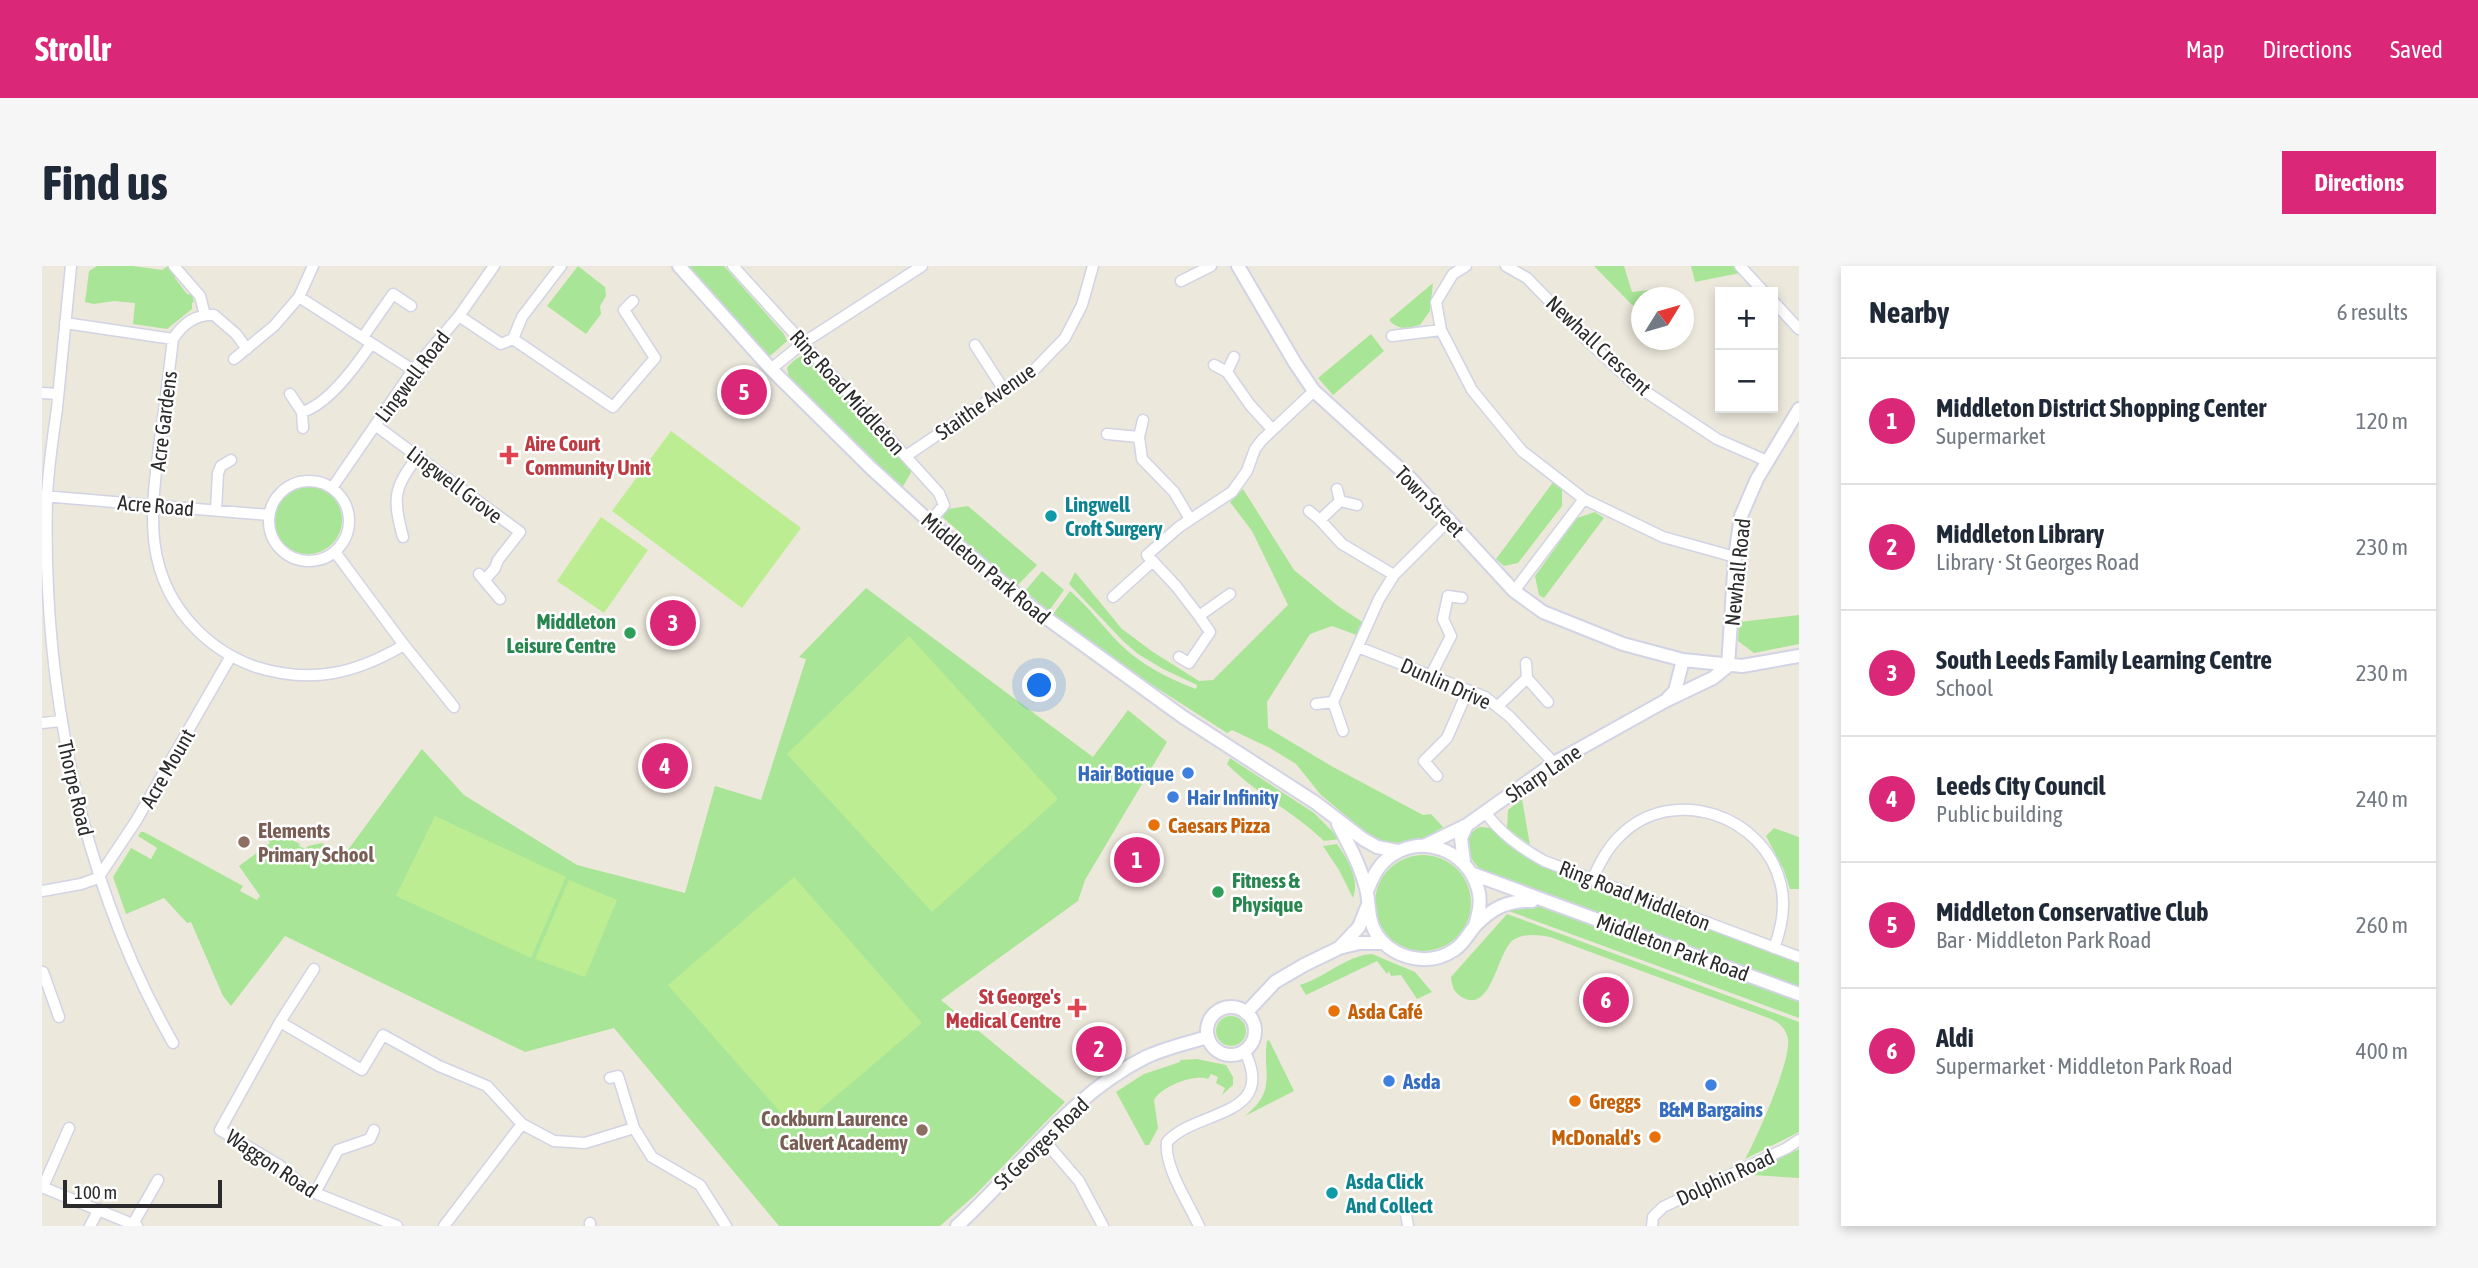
<!DOCTYPE html>
<html lang="en">
<head>
<meta charset="utf-8">
<style>
	:root { --surface:#fff; --page:#f6f6f7; --text:#1f2937; --muted:#747a83; --line:#e0e1e3; --accent:#db2777 }
	body { margin:0; font-family:"Asap Condensed",sans-serif; background:var(--page); color:var(--text) }
	.controls { position:absolute; right:21px; top:21px; display:grid; overflow:hidden; border-radius:0px; box-shadow:0 4px 10px #0003 }
	.controls button { width:63px; height:63px; display:grid; place-items:center; padding:0; border:0; border-bottom:2px solid var(--line); background:var(--surface); color:var(--text); font:35px sans-serif }
	.compass { position:absolute; left:1589px; top:21px; width:63px; height:63px; border-radius:50%; background:var(--surface); box-shadow:0 4px 10px #0003; rotate:53deg }
	.scale { position:absolute; left:21px; bottom:18px; width:159px; box-sizing:border-box; padding-left:7px; border:4px solid #2b2b2b; border-top:0; font-size:19px; line-height:24px; white-space:nowrap; color:#2b2b2b; -webkit-text-stroke:5px #fff; paint-order:stroke }
	.you { position:absolute; left:998px; top:420px; width:24px; height:24px; margin:-18px; border:5px solid #fff; border-radius:50%; background:#1a73e8; box-shadow:0 0 0 10px #1a73e833 }
	.badge { display:grid; place-items:center; width:46px; height:46px; border-radius:50%; background:var(--accent); color:#fff; font-size:23px; font-weight:700 }
	.pin { position:absolute; translate:-50% -50%; border:4px solid #fff; box-shadow:0 2px 7px #0006 }
	.list { margin:0; padding:0; list-style:none }
	h2 { display:flex; justify-content:space-between; align-items:center; height:91px; margin:0; padding:0 28px; font-size:30px }
	h2 small { font-size:23px; font-weight:400; color:var(--muted) }
	.list li { display:grid; grid-template-columns:46px 1fr auto; gap:21px; align-items:center; box-sizing:border-box; height:126px; padding:0 28px; border-top:2px solid var(--line) }
	.list b { display:block; font-size:26px; white-space:nowrap }
	.list p { margin:0; font-size:23px; white-space:nowrap; color:var(--muted) }
	.list em { font-size:23px; font-style:normal; color:var(--muted) }
	.map { position:relative; flex:none; width:1757px; height:960px; overflow:hidden; border-radius:0px }
	header { display:flex; align-items:center; gap:42px; box-sizing:border-box; height:98px; padding:0 35px; background:var(--accent); color:#fff }
	header strong { font-size:33px }
	nav { display:flex; gap:38px; margin-inline-start:auto; font-size:24px }
	.intro { display:flex; align-items:center; justify-content:space-between; box-sizing:border-box; height:168px; padding:0 42px }
	h1 { margin:0; font-size:49px }
	.button { padding:18px 32px; border-radius:0px; background:var(--accent); color:#fff; font-size:24px; font-weight:700 }
	main { display:flex; gap:42px; padding:0 42px }
	aside { flex:1; background:var(--surface); border-radius:0px; box-shadow:0 4px 10px #0003 }
	.map>svg:first-child { display:block }
</style>
</head>
<body>
<header>
<strong>Strollr</strong>
<nav><a>Map</a><a>Directions</a><a>Saved</a></nav>
</header>
<div class="intro"><h1>Find us</h1><a class="button">Directions</a></div>
<main>
<div class="map">
<svg width="1757" height="960" viewBox="0 0 1757 960">
	<rect width="100%" height="100%" fill="#ede8dc"/>
	<path fill="#a9e597" d="M 55,0 L 91,0 L 120,4 L 126,0 L 133,6 L 133,12 L 145,28 L 150,29 L 152,36 L 150,37 L 150,43 L 125,63 L 91,58 L 93,37 L 72,35 L 52,38 L 43,36 L 47,5 Z
		M 536,0 L 563,21 L 564,30 L 558,40 L 559,48 L 544,68 L 505,40 Z
		M 644,0 L 682,0 L 742,68 L 745,75 L 728,90 L 722,88 Z
		M 1552,0 L 1582,0 L 1590,26 L 1609,24 L 1611,31 L 1600,32 L 1599,44 L 1589,38 Z
		M 1649,0 L 1692,0 L 1698,7 L 1653,16 Z
		M 1391,17 L 1388,45 L 1378,59 C 1365,62 1357,65 1347,54 Z
		M 1329,68 L 1342,85 L 1291,129 L 1276,112 Z
		M 766,88 L 871,203 L 860,222 L 747,111 L 745,102 C 749,96 758,89 766,88 Z
		M 1512,215 L 1520,221 L 1520,240 L 1476,297 L 1462,300 L 1454,293 Z
		M232 254a34 34 0 1 1 68 0a34 34 0 1 1-68 0Z
		M 1201,223 L 1252,304 L 1296,340 L 1325,359 L 1320,371 L 1290,360 L 1268,368 L 1225,436 L 1226,462 L 1291,501 L 1381,549 L 1389,548 L 1401,561 C 1396,564 1391,568 1386,570 C 1372,576 1346,580 1333,574 L 1279,529 L 1254,498 L 1228,482 L 1190,464 L 1185,467 L 1087,404 L 1011,348 L 1028,325 C 1047,341 1061,361 1078,378 C 1098,398 1127,413 1154,423 L 1155,419 L 1121,403 L 1096,388 L 1081,375 L 1027,318 L 1033,306 L 1080,363 L 1111,386 L 1157,415 L 1171,414 L 1246,339 L 1210,265 L 1188,236 Z
		M 926,240 L 995,299 L 975,320 L 918,271 L 920,268 L 899,250 L 906,243 Z
		M 1553,246 L 1562,252 L 1502,332 L 1497,329 L 1493,310 L 1535,252 Z
		M 1000,305 L 1022,324 L 1007,345 L 983,325 Z
		M 824,322 L 1051,491 L 1086,444 L 1125,476 L 1043,614 L 1036,635 L 899,734 L 1023,836 L 934,928 L 898,960 L 737,960 L 572,762 L 483,786 L 243,670 L 189,740 L 181,730 L 149,656 L 145,657 L 122,632 L 84,648 L 71,611 L 89,582 L 109,593 L 115,582 L 96,570 L 99,566 L 102,566 L 201,620 L 198,625 L 215,634 L 218,630 L 197,600 L 228,577 L 224,570 L 229,563 L 258,578 L 257,580 L 263,583 L 266,580 L 280,577 L 300,592 L 380,483 L 422,529 L 535,599 L 643,627 L 673,520 L 719,534 L 764,393 L 757,391 Z
		M 1757,349 L 1757,378 L 1712,387 L 1696,375 L 1697,356 Z
		M 1188,492 L 1272,547 L 1298,573 L 1282,575 C 1252,546 1214,528 1185,498 Z
		M 1480,533 L 1488,579 L 1465,562 L 1466,544 Z
		M 1438,561 L 1449,562 L 1465,577 L 1488,593 L 1551,620 L 1757,697 L 1757,721 C 1683,694 1609,666 1535,639 C 1505,628 1471,623 1444,607 C 1427,597 1415,571 1438,561 Z
		M 1732,562 L 1757,571 L 1757,623 L 1748,623 L 1742,604 L 1724,570 Z
		M 1295,578 C 1306,594 1318,613 1311,632 L 1297,604 L 1281,580 Z
		M1333 637a48 48 0 1 1 96 0a48 48 0 1 1-96 0Z
		M 1490,638 L 1757,735 L 1757,752 L 1464,644 Z
		M 1465,648 L 1757,756 L 1757,866 L 1703,893 C 1714,874 1750,793 1746,773 C 1744,763 1738,757 1729,753 L 1508,671 C 1496,669 1482,667 1471,674 C 1454,687 1450,751 1418,730 C 1411,725 1410,719 1409,711 Z
		M 1330,688 L 1373,706 L 1390,726 L 1375,733 L 1359,709 L 1349,710 L 1347,705 L 1345,708 L 1335,695 L 1264,729 L 1258,719 C 1282,712 1305,689 1330,688 Z
		M1174 765a15 15 0 1 1 30 0a15 15 0 1 1-30 0Z
		M 1227,774 L 1252,825 L 1203,850 C 1236,824 1220,807 1225,775 Z
		M 1155,793 L 1184,799 L 1191,811 L 1191,819 L 1180,829 L 1183,822 L 1174,817 L 1176,811 L 1169,808 L 1166,813 C 1152,808 1120,820 1112,834 L 1116,862 L 1107,879 L 1103,879 L 1074,826 L 1102,808 L 1138,796 L 1138,794 Z
		M 1757,883 L 1757,912 L 1711,909 L 1710,906 Z"/>
	<path fill="#bced93" d="M 629,165 L 759,262 L 700,342 L 570,245 Z
		M 559,251 L 606,284 L 562,347 L 515,315 Z
		M 867,370 L 1016,533 L 890,646 L 745,488 Z
		M 393,550 L 524,611 L 489,692 L 354,630 Z
		M 752,611 L 880,757 L 754,864 L 626,719 Z
		M 527,614 L 575,634 L 543,711 L 493,693 Z"/>
	<g fill="none" stroke-linecap="round" stroke-linejoin="round">
		<defs>
			<path id="minor" d="M 29,0 C 24,47 20,95 15,142 C 11,172 6,202 5,232 C 0,419 38,614 131,777
				M 132,0 L 158,30 L 163,49
				M 691,0 L 897,227 L 902,239 L 888,256
				M 1424,0 L 1411,8 L 1394,36 L 1399,64 L 1430,124 L 1480,185 L 1542,233 L 1621,271 L 1693,291
				M 1464,0 L 1485,12 L 1547,76 L 1592,118 L 1675,173 L 1725,195
				M 1698,0 L 1722,26
				M 1139,15 L 1169,0
				M 257,31 L 271,0
				M 1731,35 L 1757,63
				M 417,50 L 459,78 L 471,73 L 571,141 L 613,92 L 582,44 L 591,35
				M 23,57 L 131,73
				M 1350,70 L 1399,64
				M 321,71 L 351,28 L 369,40
				M 471,73 L 480,51 L 519,0
				M 933,79 L 962,124
				M 205,83 L 194,68 L 172,49 C 154,48 141,57 131,73 C 127,106 123,140 118,173 C 109,244 99,308 155,364 C 172,381 191,393 214,401 C 269,418 313,408 362,379
				M 192,93 L 232,60 L 257,31 L 371,104
				M 1172,99 L 1185,106 L 1208,139 L 1230,163
				M 729,103 L 761,77 L 880,0
				M 1185,106 L 1192,91
				M 0,127 L 16,128
				M 248,128 L 260,146 L 261,162
				M 260,146 C 286,139 314,100 329,78
				M 333,159 L 478,266 L 456,294 L 453,302 L 443,314
				M 1065,168 L 1097,171 L 1100,193 L 1132,226 L 1148,253
				M 1097,171 L 1101,154
				M 864,190 L 993,103 L 1023,72 L 1040,39 L 1051,0
				M227 255a40 40 0 1 1 80 0a40 40 0 1 1-80 0Z
				M 290,222 L 371,104 L 417,50 L 452,0
				M 1295,223 L 1298,235
				M 1,230 L 227,249
				M 1315,239 L 1298,235 L 1278,254 L 1300,278 L 1352,309
				M 174,244 L 176,207 L 179,200 L 189,194
				M 1267,245 L 1278,254
				M 361,271 C 350,231 352,222 376,190
				M 293,286 L 362,379 L 412,441
				M 437,308 L 458,333
				M 1472,325 L 1542,233
				M 1188,328 L 1157,350 L 1134,320 L 1105,289 L 1137,261 L 1190,226 L 1205,205 L 1213,183 L 1220,174 L 1272,125
				M 1071,331 L 1111,295
				M 1316,381 L 1443,431 L 1467,450 L 1512,497
				M 1137,391 L 1147,397 L 1168,366 L 1157,350
				M 1484,397 L 1485,412
				M 1389,409 L 1409,370 L 1401,353 L 1406,330 L 1420,332
				M 1274,438 L 1291,436
				M 1456,440 L 1485,412 L 1506,436
				M 0,457 L 18,455
				M 1301,465 L 1291,436 L 1337,333 L 1352,309 L 1408,253
				M 1395,510 L 1382,495 L 1405,472 L 1426,424
				M 1443,546 C 1459,568 1479,582 1502,595 L 1757,691
				M 56,612 L 94,555 L 189,390
				M 1550,614 C 1558,597 1565,582 1579,569 C 1631,518 1723,549 1739,619 C 1744,641 1740,661 1732,682
				M 0,625 L 39,618 L 56,612
				M 272,703 L 238,756 L 178,864 L 237,899 L 261,920 L 273,927 L 355,960
				M 1,706 L 17,751
				M 238,756 L 320,804 L 341,769 L 397,800 L 445,820 L 480,858 L 512,875 L 543,877 L 592,862 L 610,891 L 658,919 L 684,960
				M 568,812 L 576,810 L 592,862
				M 1001,873 L 1037,915 L 1061,960
				M 0,921 L 95,960
				M 1,921 L 27,862
				M 273,927 L 296,884 L 328,873 L 332,864
				M 1363,942 L 1366,960
				M 548,957 L 548,960
				M 91,958 L 116,914
				M 48,960 L 57,943
				M 402,960 L 480,858
				M 1157,960 C 1146,936 1122,901 1125,876 C 1154,843 1237,852 1202,784
				M 1610,960 L 1611,951 L 1621,941 L 1745,882 L 1757,874"/>
			<path id="tertiary" d="M 637,0 L 729,103 L 829,202 L 888,256 L 992,343 L 1141,451 L 1274,537 L 1321,573 L 1335,581 L 1356,585
				M 1196,0 L 1253,97 L 1272,125 L 1368,212 L 1472,325 L 1501,346 L 1581,378 L 1641,394 L 1700,400 L 1757,390
				M 1686,400 L 1693,291 L 1699,250 L 1715,213 L 1757,143
				M 1626,432 L 1633,425 L 1641,394
				M 1296,558 C 1307,579 1318,599 1324,622 C 1328,638 1325,653 1335,669 C 1352,693 1387,701 1412,684 C 1422,678 1426,668 1433,660 C 1450,642 1466,634 1490,635
				M 1384,579 L 1425,559 L 1512,497 L 1623,435 L 1671,412 L 1686,400
				M 1422,596 L 1419,572 L 1425,559
				M 1431,608 L 1757,728
				M 1325,625 C 1330,613 1335,601 1345,593 C 1377,566 1425,583 1436,623 C 1440,636 1436,648 1433,660
				M 1297,682 L 1317,661 L 1325,641
				M1165 765a24 24 0 1 1 48 0a24 24 0 1 1-48 0Z
				M 1204,747 L 1233,716 L 1262,699 L 1297,682 L 1317,677 L 1342,677
				M 915,960 C 977,904 1027,829 1104,791 C 1123,782 1145,777 1166,771"/>
		</defs>
		<use href="#minor" stroke="#d2d3e4" stroke-width="13"/>
		<use href="#tertiary" stroke="#d2d3e4" stroke-width="16"/>
		<use href="#minor" stroke="#fff" stroke-width="10"/>
		<use href="#tertiary" stroke="#fff" stroke-width="12"/>
	</g>
	<g fill="#e0444e" stroke="#fff" stroke-width="2.5">
		<path d="M463.5 178.5h7v7h7v7h-7v7h-7v-7h-7v-7h7z"/>
		<path d="M1031.5 731.5h7v7h7v7h-7v7h-7v-7h-7v-7h7z"/>
	</g>
	<g fill="#0f9aa8" stroke="#fff" stroke-width="2.5">
		<circle cx="1009" cy="250" r="7"/>
		<circle cx="1290" cy="927" r="7"/>
	</g>
	<g fill="#2e9e5b" stroke="#fff" stroke-width="2.5">
		<circle cx="588" cy="367" r="7"/>
		<circle cx="1176" cy="626" r="7"/>
	</g>
	<g fill="#3f7fe0" stroke="#fff" stroke-width="2.5">
		<circle cx="1146" cy="507" r="7"/>
		<circle cx="1131" cy="531" r="7"/>
		<circle cx="1347" cy="815" r="7"/>
		<circle cx="1669" cy="819" r="7"/>
	</g>
	<g fill="#e8710a" stroke="#fff" stroke-width="2.5">
		<circle cx="1112" cy="559" r="7"/>
		<circle cx="1292" cy="745" r="7"/>
		<circle cx="1533" cy="835" r="7"/>
		<circle cx="1613" cy="871" r="7"/>
	</g>
	<g fill="#8d6e63" stroke="#fff" stroke-width="2.5">
		<circle cx="202" cy="576" r="7"/>
		<circle cx="880" cy="864" r="7"/>
	</g>
	<g text-anchor="middle" dominant-baseline="central" stroke-width="5" stroke-linejoin="round" paint-order="stroke">
		<g font-size="21" fill="#2b2b2b" stroke="#fff">
			<text transform="translate(1557 79) rotate(43)">Newhall Crescent</text>
			<text transform="translate(370 110) rotate(-53)">Lingwell Road</text>
			<text transform="translate(806 126) rotate(48)">Ring Road Middleton</text>
			<text transform="translate(943 135) rotate(-35)">Staithe Avenue</text>
			<text transform="translate(121 155) rotate(-83)">Acre Gardens</text>
			<text transform="translate(413 218) rotate(37)">Lingwell Grove</text>
			<text transform="translate(1388 235) rotate(46)">Town Street</text>
			<text transform="translate(114 239) rotate(5)">Acre Road</text>
			<text transform="translate(944 302) rotate(40)">Middleton Park Road</text>
			<text transform="translate(1695 306) rotate(-84)">Newhall Road</text>
			<text transform="translate(1404 417) rotate(24)">Dunlin Drive</text>
			<text transform="translate(125 502) rotate(-60)">Acre Mount</text>
			<text transform="translate(1501 507) rotate(-34)">Sharp Lane</text>
			<text transform="translate(34 522) rotate(77)">Thorpe Road</text>
			<text transform="translate(1593 629) rotate(21)">Ring Road Middleton</text>
			<text transform="translate(1631 681) rotate(20)">Middleton Park Road</text>
			<text transform="translate(999 877) rotate(-44)">St Georges Road</text>
			<text transform="translate(230 897) rotate(34)">Waggon Road</text>
			<text transform="translate(1683 911) rotate(-25)">Dolphin Road</text>
		</g>
		<g font-size="21" font-weight="bold" fill="#be3a42" stroke="#fff" text-anchor="start">
			<text x="483" y="177">Aire Court<tspan x="483" dy="24">Community Unit</tspan></text>
			<text x="1019" y="730" text-anchor="end">St George's<tspan x="1019" dy="24">Medical Centre</tspan></text>
		</g>
		<g font-size="21" font-weight="bold" fill="#0d838f" stroke="#fff" text-anchor="start">
			<text x="1023" y="238">Lingwell<tspan x="1023" dy="24">Croft Surgery</tspan></text>
			<text x="1304" y="915">Asda Click<tspan x="1304" dy="24">And Collect</tspan></text>
		</g>
		<g font-size="21" font-weight="bold" fill="#27864d" stroke="#fff" text-anchor="end">
			<text x="574" y="355">Middleton<tspan x="574" dy="24">Leisure Centre</tspan></text>
			<text x="1190" y="614" text-anchor="start">Fitness &amp;<tspan x="1190" dy="24">Physique</tspan></text>
		</g>
		<g font-size="21" font-weight="bold" fill="#366cbe" stroke="#fff" text-anchor="start">
			<text x="1132" y="507" text-anchor="end">Hair Botique</text>
			<text x="1145" y="531">Hair Infinity</text>
			<text x="1361" y="815">Asda</text>
			<text x="1669" y="843" text-anchor="middle">B&amp;M Bargains</text>
		</g>
		<g font-size="21" font-weight="bold" fill="#c56008" stroke="#fff" text-anchor="start">
			<text x="1126" y="559">Caesars Pizza</text>
			<text x="1306" y="745">Asda Café</text>
			<text x="1547" y="835">Greggs</text>
			<text x="1599" y="871" text-anchor="end">McDonald's</text>
		</g>
		<g font-size="21" font-weight="bold" fill="#785e54" stroke="#fff" text-anchor="start">
			<text x="216" y="564">Elements<tspan x="216" dy="24">Primary School</tspan></text>
			<text x="866" y="852" text-anchor="end">Cockburn Laurence<tspan x="866" dy="24">Calvert Academy</tspan></text>
		</g>
	</g>
</svg>
<div class="controls">
<button>+</button>
<button>−</button>
</div>
<svg class="compass" viewBox="-18 -18 36 36"><path d="M0-13l5 13h-10z" fill="#e53935"/><path d="M0 13l5-13h-10z" fill="#747a83"/></svg>
<div class="scale">100 m</div>
<div class="you"></div>
<div class="pin badge" style="left:1095px;top:594px">1</div>
<div class="pin badge" style="left:1057px;top:783px">2</div>
<div class="pin badge" style="left:631px;top:357px">3</div>
<div class="pin badge" style="left:623px;top:500px">4</div>
<div class="pin badge" style="left:702px;top:126px">5</div>
<div class="pin badge" style="left:1564px;top:734px">6</div>
</div>
<aside>
<h2>Nearby<small>6 results</small></h2>
<ul class="list">
<li><span class="badge">1</span><div><b>Middleton District Shopping Center</b><p>Supermarket</p></div><em>120 m</em></li>
<li><span class="badge">2</span><div><b>Middleton Library</b><p>Library · St Georges Road</p></div><em>230 m</em></li>
<li><span class="badge">3</span><div><b>South Leeds Family Learning Centre</b><p>School</p></div><em>230 m</em></li>
<li><span class="badge">4</span><div><b>Leeds City Council</b><p>Public building</p></div><em>240 m</em></li>
<li><span class="badge">5</span><div><b>Middleton Conservative Club</b><p>Bar · Middleton Park Road</p></div><em>260 m</em></li>
<li><span class="badge">6</span><div><b>Aldi</b><p>Supermarket · Middleton Park Road</p></div><em>400 m</em></li>
</ul>
</aside>
</main>
</body>
</html>
